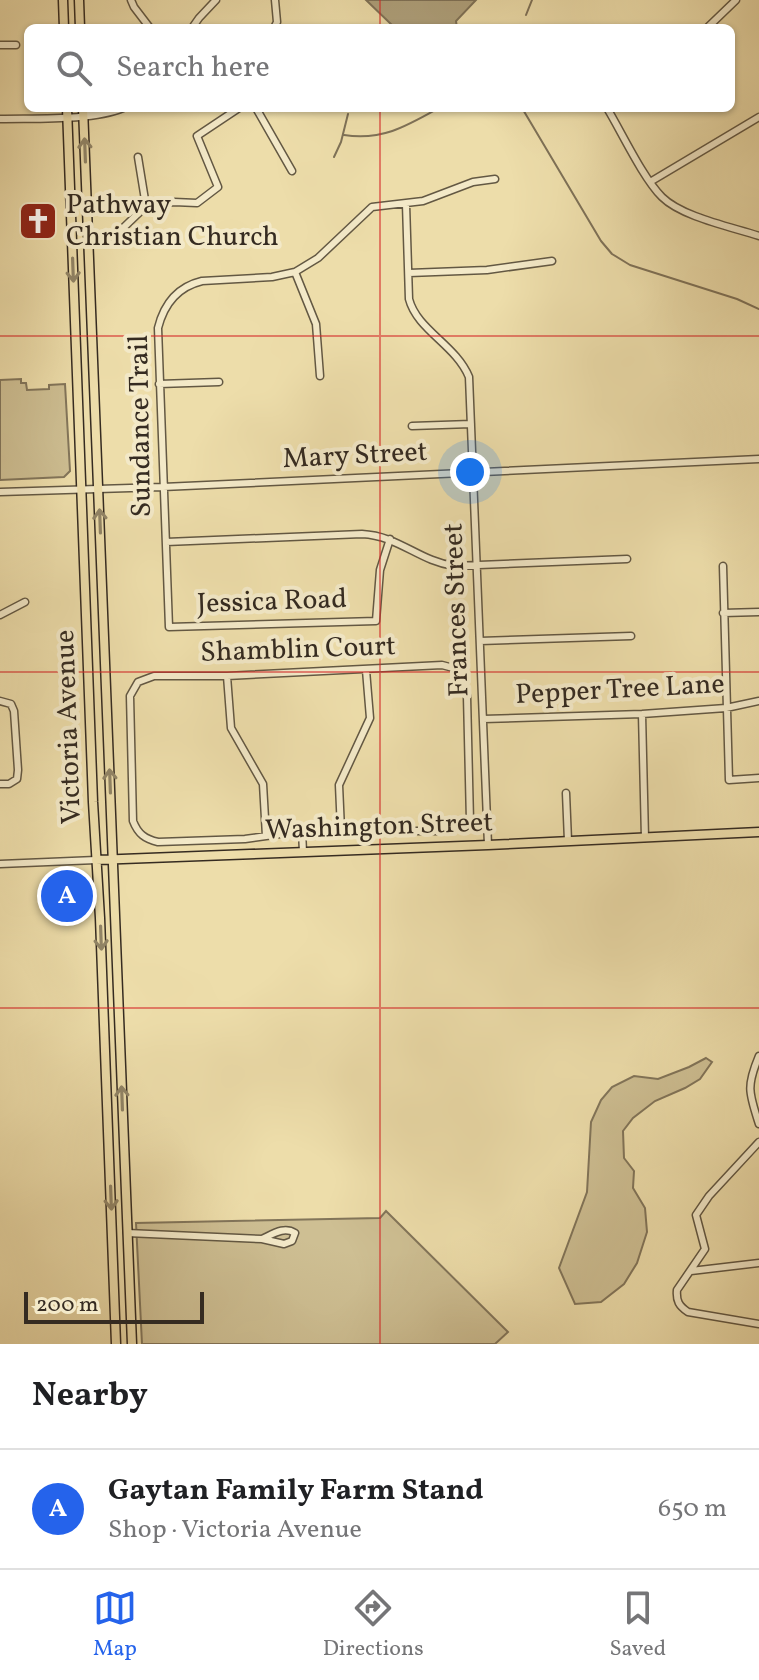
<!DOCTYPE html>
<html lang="en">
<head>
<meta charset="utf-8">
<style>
	:root { --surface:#fff; --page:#f2f2f2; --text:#202124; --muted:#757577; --line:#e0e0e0; --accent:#2563eb }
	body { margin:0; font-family:Vollkorn,serif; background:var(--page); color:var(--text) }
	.scale { position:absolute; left:24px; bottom:20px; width:180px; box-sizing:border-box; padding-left:8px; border:4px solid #352b21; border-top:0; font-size:22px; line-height:28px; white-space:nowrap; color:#352b21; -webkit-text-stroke:6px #f3e9c8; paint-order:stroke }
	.you { position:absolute; left:470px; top:472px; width:28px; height:28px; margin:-20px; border:6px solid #fff; border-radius:50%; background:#1a73e8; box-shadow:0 0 0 12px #1a73e833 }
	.badge { display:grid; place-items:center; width:52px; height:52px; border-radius:50%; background:var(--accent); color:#fff; font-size:26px; font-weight:700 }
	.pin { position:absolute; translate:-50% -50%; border:4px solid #fff; box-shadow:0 2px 8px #0006 }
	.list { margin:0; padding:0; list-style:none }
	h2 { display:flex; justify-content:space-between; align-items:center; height:104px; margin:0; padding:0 32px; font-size:34px }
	h2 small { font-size:26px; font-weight:400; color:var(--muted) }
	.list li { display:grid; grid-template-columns:52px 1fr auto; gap:24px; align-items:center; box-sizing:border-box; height:120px; padding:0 32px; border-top:2px solid var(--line) }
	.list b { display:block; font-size:30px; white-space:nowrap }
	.list p { margin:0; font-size:26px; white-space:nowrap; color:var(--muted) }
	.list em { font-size:26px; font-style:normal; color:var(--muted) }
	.icon { flex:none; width:44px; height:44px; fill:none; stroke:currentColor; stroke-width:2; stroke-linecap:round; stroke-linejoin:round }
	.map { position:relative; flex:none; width:759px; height:1344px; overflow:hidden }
	.search { position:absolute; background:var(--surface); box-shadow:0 2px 6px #0004; left:24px; right:24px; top:24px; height:88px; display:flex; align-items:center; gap:20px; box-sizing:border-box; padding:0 28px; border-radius:12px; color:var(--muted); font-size:30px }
	.sheet { height:224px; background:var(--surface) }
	nav { display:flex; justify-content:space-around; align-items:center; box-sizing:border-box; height:112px; border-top:2px solid var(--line); background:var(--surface); font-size:22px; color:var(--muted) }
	nav a { display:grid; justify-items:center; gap:4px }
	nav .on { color:var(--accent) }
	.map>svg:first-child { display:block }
</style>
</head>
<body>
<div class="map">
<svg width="759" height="1344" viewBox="0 0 759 1344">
	<rect width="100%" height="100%" fill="#edddaa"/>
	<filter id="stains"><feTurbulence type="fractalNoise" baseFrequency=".0025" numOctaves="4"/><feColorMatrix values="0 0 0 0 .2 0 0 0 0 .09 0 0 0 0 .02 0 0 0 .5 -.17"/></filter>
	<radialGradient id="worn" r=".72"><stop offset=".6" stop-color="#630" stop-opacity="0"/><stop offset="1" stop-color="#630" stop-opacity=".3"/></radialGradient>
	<path fill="#cebf93" stroke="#82755a" stroke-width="2" d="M 21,379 L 21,383 L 26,383 L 27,390 L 49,389 L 49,385 L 65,384 L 70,471 L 64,477 L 0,480 L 0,380 Z
		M 706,1058 L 712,1062 L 700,1079 L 685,1088 L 655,1101 L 633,1118 L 623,1131 L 624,1158 L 634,1171 L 633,1188 L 645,1208 L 647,1232 L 637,1263 L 624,1284 L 601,1302 L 575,1304 L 559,1268 L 587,1192 L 591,1122 L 601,1100 L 612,1087 L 634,1076 L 658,1079 L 689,1067 Z
		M 386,1211 L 508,1332 L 495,1344 L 142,1344 L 136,1223 L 380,1218 Z"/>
	<path fill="#aea07b" stroke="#7e7157" stroke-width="2" d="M 366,0 L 476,0 L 456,21 L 457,28 L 395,28 Z"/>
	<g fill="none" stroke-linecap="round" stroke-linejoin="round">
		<path stroke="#7e7157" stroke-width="2" d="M 526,15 L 532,0
			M 522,108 L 601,241 L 612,254 L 630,265 L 737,299 L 759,309
			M 344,135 C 382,141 407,126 439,108
			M 334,157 L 341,142 L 348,114"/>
		<defs>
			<path id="minor" d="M 131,0 L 134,7 L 150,28
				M 192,28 L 199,18 L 216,0
				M 274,28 L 277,22 L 275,0
				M 707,28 L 736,0
				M 0,45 L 16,45
				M 256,108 L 292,171
				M 607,108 C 622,133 643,178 662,197 C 682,217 732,227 759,236
				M 83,116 L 91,110 L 99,108
				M 0,119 C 35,118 92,121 123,108
				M 138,157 L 146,206
				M 650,182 L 759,117
				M 406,204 L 409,299 C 417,330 456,345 469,377 L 488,845
				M 88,239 L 110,236 L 121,230 L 146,206 L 174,202 L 197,203 L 218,187 L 197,136 L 239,108
				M 295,272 L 316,324 L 320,376
				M 409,273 L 487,270 L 552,261
				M 159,384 L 219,382
				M 412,426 L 471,424
				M 0,492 L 163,487 L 759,459
				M 390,539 L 380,570 L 376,621 L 169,627 L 158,328 C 164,304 177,287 202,281 L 272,277 L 295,272 L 318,258 L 372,207 L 423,201 L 473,182 L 495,179
				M 166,542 L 362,534 C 399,536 419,561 454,566 L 627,559
				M 723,566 L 729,780 L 759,778
				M 723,613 L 759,612
				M 0,615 L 25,602
				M 480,641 L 631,636
				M 442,665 L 461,670 L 467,696 L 470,821 L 450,831 L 302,831 L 245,839 L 158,842 C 145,839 138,834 133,821 L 130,696 L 138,682 L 154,676 L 227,676 Z
				M 227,676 L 231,728 L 263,784 L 266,836
				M 0,701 L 11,704 L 14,711 L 18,770 L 17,779 L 9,784 L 0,784
				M 642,714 L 645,838
				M 483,719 L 642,714 L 726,708 L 759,701
				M 566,793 L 568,841
				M 341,830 L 339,785 L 370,718 L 366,670
				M 302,831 L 303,852
				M 0,864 L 96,860
				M 759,1056 C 746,1087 749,1093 759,1124
				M 759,1142 L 709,1196 L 696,1215 L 705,1249 L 677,1290 C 676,1301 679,1306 688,1312 L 759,1324
				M 127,1233 L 262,1239 L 284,1244 L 292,1241 L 295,1233 C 284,1226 273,1234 262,1239
				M 691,1271 L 759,1263"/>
			<path id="major" d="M 63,0 L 64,28
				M 79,0 L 80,28
				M 67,108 L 93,802 L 100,918 L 116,1344
				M 83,108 L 132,1344
				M 96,860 L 488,845 L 759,832"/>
		</defs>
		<use href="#minor" stroke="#635843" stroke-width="9"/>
		<use href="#major" stroke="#352b21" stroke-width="11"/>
		<use href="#minor" stroke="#f3e9c8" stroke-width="6"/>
		<use href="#major" stroke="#edddaa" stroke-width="8"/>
	</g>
	<defs><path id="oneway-shaft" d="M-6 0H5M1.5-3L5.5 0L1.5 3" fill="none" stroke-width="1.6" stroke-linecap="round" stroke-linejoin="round" transform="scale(2)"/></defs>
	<g stroke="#918466">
		<use href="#oneway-shaft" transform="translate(85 150) rotate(-92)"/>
		<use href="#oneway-shaft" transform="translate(73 270) rotate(88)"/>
		<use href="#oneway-shaft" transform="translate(100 521) rotate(-92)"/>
		<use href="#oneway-shaft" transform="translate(110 781) rotate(-92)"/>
		<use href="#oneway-shaft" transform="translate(101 938) rotate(88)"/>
		<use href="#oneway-shaft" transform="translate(122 1098) rotate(-92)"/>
		<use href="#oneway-shaft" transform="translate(111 1198) rotate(88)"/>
	</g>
	<path fill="none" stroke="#d62828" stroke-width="2" stroke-opacity="0.55" d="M 380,0 L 380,28M 380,108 L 380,1344M 0,336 L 759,336M 0,672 L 759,672M 0,1008 L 759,1008"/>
	<defs>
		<symbol id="church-square" viewBox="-11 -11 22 22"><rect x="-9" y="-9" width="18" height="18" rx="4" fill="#8f2418" stroke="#f3e9c8"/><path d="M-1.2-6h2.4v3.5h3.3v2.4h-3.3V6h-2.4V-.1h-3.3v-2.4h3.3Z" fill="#fff"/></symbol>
	</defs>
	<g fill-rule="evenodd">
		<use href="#church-square" x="16" y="199" width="44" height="44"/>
	</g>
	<g text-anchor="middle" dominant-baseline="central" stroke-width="8" stroke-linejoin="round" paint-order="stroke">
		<g font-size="28" fill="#352b21" stroke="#f3e9c8" text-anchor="start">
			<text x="66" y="205">Pathway<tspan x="66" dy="32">Christian Church</tspan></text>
		</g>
		<g font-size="28" fill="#352b21" stroke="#f3e9c8">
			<text transform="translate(141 426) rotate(-91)">Sundance Trail</text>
			<text transform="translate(355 456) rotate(-3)">Mary Street</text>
			<text transform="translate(272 602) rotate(-2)">Jessica Road</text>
			<text transform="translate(457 610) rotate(-92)">Frances Street</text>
			<text transform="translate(298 650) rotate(-2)">Shamblin Court</text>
			<text transform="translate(620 690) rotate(-3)">Pepper Tree Lane</text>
			<text transform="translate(69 727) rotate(-92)">Victoria Avenue</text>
			<text transform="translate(379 827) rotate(-2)">Washington Street</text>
		</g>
	</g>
	<rect width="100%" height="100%" filter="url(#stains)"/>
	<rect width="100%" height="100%" fill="url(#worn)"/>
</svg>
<div class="scale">200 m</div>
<div class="you"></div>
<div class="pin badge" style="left:67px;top:896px">A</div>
<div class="search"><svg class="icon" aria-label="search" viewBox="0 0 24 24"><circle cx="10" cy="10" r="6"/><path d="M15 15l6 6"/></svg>Search here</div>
</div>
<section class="sheet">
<h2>Nearby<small></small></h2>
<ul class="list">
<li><span class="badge">A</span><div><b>Gaytan Family Farm Stand</b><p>Shop · Victoria Avenue</p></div><em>650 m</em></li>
</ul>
</section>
<nav>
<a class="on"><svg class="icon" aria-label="map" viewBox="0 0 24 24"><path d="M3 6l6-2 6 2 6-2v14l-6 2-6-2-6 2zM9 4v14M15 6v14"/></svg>Map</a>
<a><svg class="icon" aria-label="directions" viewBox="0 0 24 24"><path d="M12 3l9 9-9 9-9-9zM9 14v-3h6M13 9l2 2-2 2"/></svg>Directions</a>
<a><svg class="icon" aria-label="saved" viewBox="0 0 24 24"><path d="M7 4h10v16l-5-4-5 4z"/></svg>Saved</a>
</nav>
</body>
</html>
